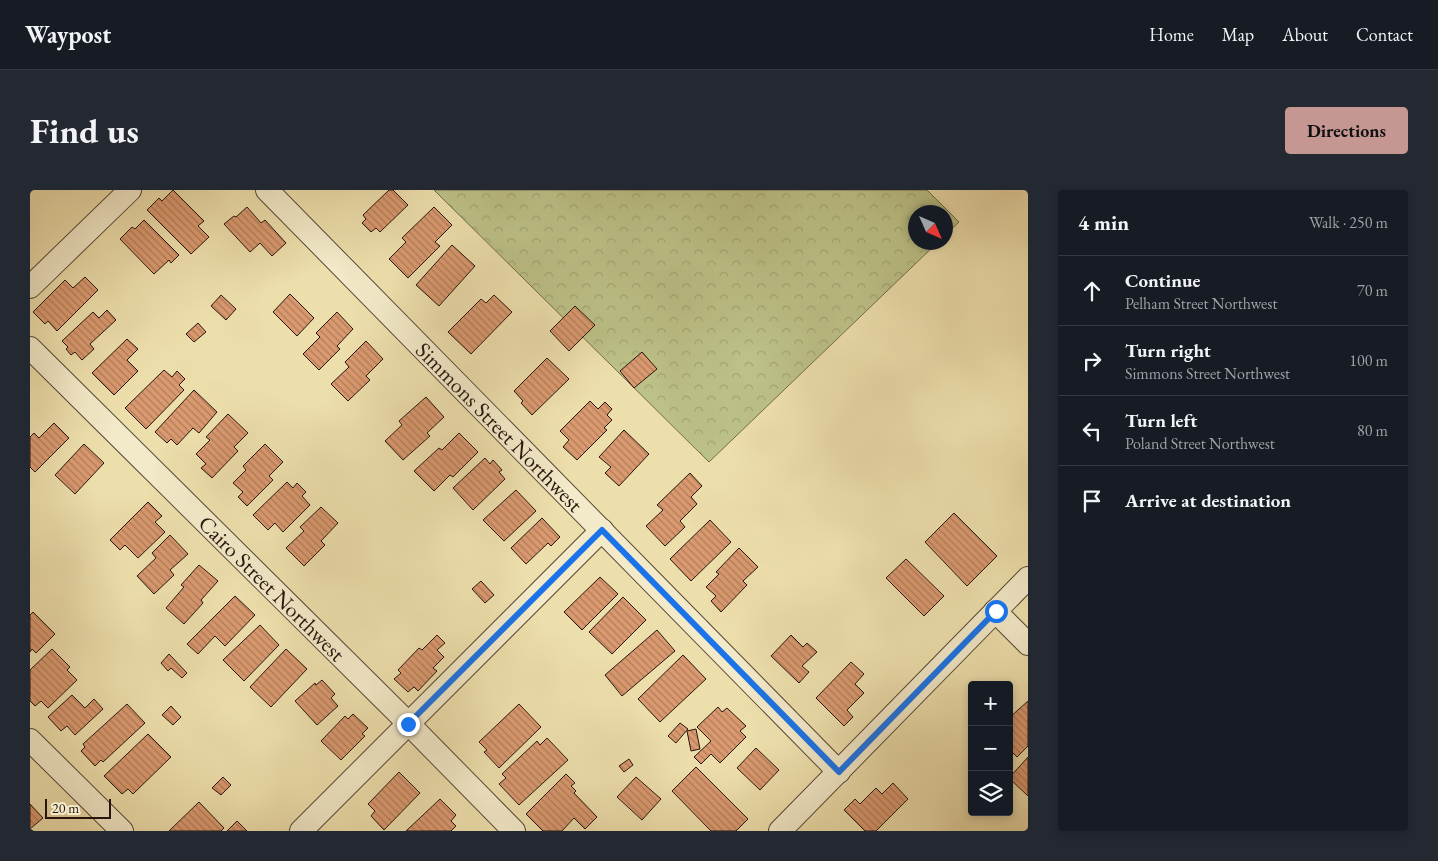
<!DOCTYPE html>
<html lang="en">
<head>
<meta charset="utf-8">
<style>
	:root { --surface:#171b24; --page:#242831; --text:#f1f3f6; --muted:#9ea1a6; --line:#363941; --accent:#c59692 }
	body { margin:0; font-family:"EB Garamond",serif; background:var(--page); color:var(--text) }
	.controls { position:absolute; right:15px; bottom:15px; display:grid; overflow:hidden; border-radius:5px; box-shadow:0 2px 8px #0003 }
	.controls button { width:45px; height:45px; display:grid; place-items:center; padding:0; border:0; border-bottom:1px solid var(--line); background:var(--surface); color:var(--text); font:25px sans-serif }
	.compass { position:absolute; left:878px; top:15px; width:45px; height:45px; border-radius:50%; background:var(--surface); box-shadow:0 2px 8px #0003; rotate:135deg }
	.scale { position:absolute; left:15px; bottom:12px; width:66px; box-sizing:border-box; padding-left:5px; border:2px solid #28150e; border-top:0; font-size:14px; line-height:18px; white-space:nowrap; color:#28150e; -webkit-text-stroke:4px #f3eac9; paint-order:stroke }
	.stop { position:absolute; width:15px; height:15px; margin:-11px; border:4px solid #1a73e8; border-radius:50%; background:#fff }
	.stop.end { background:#1a73e8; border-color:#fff; box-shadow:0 1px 5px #0008 }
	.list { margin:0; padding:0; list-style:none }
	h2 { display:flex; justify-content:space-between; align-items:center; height:65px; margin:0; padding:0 20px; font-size:21px }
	h2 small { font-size:16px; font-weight:400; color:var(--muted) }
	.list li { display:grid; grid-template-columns:32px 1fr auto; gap:15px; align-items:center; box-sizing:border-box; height:70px; padding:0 20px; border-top:1px solid var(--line) }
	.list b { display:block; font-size:19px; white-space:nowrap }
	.list p { margin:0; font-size:16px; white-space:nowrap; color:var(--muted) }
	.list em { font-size:16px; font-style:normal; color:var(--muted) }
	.icon { flex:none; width:28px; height:28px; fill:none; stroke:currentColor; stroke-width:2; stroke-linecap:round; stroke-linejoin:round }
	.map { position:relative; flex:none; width:998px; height:641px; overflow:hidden; border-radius:5px }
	header { display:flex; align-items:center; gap:30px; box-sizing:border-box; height:70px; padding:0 25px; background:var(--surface); border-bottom:1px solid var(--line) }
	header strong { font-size:24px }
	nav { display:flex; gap:28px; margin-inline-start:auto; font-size:18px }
	.intro { display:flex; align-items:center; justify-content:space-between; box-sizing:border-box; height:120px; padding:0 30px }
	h1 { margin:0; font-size:35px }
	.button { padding:12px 22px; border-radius:5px; background:var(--accent); color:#111; font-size:18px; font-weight:700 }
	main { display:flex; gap:30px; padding:0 30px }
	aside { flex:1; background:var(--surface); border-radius:5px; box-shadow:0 2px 8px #0003 }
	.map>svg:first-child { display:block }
</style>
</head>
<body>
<header>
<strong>Waypost</strong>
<nav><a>Home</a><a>Map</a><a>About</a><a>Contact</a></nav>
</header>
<div class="intro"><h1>Find us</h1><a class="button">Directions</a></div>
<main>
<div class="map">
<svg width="998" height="641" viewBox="0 0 998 641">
	<defs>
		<pattern id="forest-crowns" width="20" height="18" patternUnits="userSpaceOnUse" patternTransform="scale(1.25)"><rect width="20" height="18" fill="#bcc187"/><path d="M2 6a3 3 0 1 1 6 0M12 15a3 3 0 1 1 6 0" fill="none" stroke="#a2a573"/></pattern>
		<pattern id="building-back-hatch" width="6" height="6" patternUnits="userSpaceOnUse" patternTransform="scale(1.25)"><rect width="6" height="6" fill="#da996f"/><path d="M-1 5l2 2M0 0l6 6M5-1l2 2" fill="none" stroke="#b17c5a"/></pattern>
	</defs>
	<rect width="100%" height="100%" fill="#eddfac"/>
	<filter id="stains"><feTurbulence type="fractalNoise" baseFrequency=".004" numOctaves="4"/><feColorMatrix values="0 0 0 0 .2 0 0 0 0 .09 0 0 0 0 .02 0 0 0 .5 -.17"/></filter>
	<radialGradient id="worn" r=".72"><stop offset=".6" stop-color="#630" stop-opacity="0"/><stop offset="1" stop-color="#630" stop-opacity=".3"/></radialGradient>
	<path fill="url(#forest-crowns)" stroke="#726b4a" d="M 404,0 L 897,0 L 929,32 L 916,44 L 916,22 L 886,22 L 886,52 L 907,53 L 679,272 Z"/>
	<path fill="url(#building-back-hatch)" stroke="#28150e" d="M 143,0 L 174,31 L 168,36 L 179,47 L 161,64 L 117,20 L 129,8 L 132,11 Z
		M 359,0 L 363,0 L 378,15 L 350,42 L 346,38 L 341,42 L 332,33 L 336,29 L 333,25 Z
		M 217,17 L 231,33 L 235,30 L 256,53 L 242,66 L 230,53 L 220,62 L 194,34 L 204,26 L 206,27 Z
		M 404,17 L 422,35 L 405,52 L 410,56 L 378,88 L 359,69 L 376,52 L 372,48 Z
		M 114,30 L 149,65 L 141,73 L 139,70 L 124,84 L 90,49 L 102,37 L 105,39 Z
		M 422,55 L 445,76 L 409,116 L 386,95 Z
		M 55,87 L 68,100 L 27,141 L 18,131 L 15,134 L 3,122 L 35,90 L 43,98 Z
		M 260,104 L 284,128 L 267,146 L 243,122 Z
		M 191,105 L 206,119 L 196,130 L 181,116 Z
		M 464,105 L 482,122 L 441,164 L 418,142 L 451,109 L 456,113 Z
		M 545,116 L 565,135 L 539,161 L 520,141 Z
		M 77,120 L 86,130 L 60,154 L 64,159 L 52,170 L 45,162 L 41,165 L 36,159 L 38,157 L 32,151 L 63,122 L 69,128 Z
		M 307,122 L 323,139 L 307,156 L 310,159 L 289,180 L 273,164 L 290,147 L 286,143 Z
		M 168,133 L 176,142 L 164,152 L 156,144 Z
		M 97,149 L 108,159 L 97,170 L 108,181 L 84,205 L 62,183 Z
		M 336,151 L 353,169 L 336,186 L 340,190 L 318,211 L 301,194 L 319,177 L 315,172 Z
		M 612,162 L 627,179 L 604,198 L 590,181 Z
		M 517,168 L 539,189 L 502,225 L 491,213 L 493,211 L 484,201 Z
		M 134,180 L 142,187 L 147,181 L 155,189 L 149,195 L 154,200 L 116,239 L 95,218 Z
		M 164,200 L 187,222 L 169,243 L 163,238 L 147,255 L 141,249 L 137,253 L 125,242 Z
		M 396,207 L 414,227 L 397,243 L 400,246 L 373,270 L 355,251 L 372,235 L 369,231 Z
		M 560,211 L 568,219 L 575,212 L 582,219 L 577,225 L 582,230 L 574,238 L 577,240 L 547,270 L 533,257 L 539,250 L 530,241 Z
		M 198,224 L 218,243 L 204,257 L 208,261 L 182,288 L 171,278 L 176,274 L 166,264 L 180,250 L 176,247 Z
		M 24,233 L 39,248 L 5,282 L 0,277 L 0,247 L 4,243 L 9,248 Z
		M 594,240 L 619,264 L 589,296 L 575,283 L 581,277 L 569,267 Z
		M 429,243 L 448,262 L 423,287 L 420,285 L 404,301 L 384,281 L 409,258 L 412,260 Z
		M 54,254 L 74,273 L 45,304 L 25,285 Z
		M 235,254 L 253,272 L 239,286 L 243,290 L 217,316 L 208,307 L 213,302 L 203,293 L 216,280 L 213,276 Z
		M 455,268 L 460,274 L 463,270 L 472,280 L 469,282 L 475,289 L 443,320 L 423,298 Z
		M 660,283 L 672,296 L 661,307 L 667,314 L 650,331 L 655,337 L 635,356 L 616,336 L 633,320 L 627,315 Z
		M 257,292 L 263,298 L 267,293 L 276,302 L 272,306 L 280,315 L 253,342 L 245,333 L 238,340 L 223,325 Z
		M 486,300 L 506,321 L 474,351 L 453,330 Z
		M 118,312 L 132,326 L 125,332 L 135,342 L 108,368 L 95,355 L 90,360 L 80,350 Z
		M 291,317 L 308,333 L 291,351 L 295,355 L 274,376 L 256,358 L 274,341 L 270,337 Z
		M 924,323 L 967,366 L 937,396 L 895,352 Z
		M 512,328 L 530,347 L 521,356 L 518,353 L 496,374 L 481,358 Z
		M 680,330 L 701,352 L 661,391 L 640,369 Z
		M 140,345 L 158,364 L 140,380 L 144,385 L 124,404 L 107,386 L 126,368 L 122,363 Z
		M 709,358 L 728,377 L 713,391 L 717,395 L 691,422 L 681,411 L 686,406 L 676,397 L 689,384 L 686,382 Z
		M 876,369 L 914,406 L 894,426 L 856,388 Z
		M 169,375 L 188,391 L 171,410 L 173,413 L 154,434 L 136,418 L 154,397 L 151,395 Z
		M 570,387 L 588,404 L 552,440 L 534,422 Z
		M 451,391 L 464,405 L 455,413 L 442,399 Z
		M 205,406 L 225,425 L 195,456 L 185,446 L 168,464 L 157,454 Z
		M 593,407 L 616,430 L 582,464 L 559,442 Z
		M 3,422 L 25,444 L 6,463 L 2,459 L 0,462 L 0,425 Z
		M 230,435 L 249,455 L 214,491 L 193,470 Z
		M 627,440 L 645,461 L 592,506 L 575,485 Z
		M 407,445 L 415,453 L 407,460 L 414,467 L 403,478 L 407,481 L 388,501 L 384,497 L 378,502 L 364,489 L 371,483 L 368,480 L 389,458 L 392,460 Z
		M 761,445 L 773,457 L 777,453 L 787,462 L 772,476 L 779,482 L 769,493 L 741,466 Z
		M 22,459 L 40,477 L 37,480 L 47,490 L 18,518 L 11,511 L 5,516 L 0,511 L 0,480 Z
		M 256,459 L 277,479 L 241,517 L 220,497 Z
		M 139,464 L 157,483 L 152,488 L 141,478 L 138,481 L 131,473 Z
		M 653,465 L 676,489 L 630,532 L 608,509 Z
		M 821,472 L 834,484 L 825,494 L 834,503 L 817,520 L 823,527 L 814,536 L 786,508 Z
		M 292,490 L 305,504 L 301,508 L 308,516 L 287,535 L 265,511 L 285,493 L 286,495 Z
		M 42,505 L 55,518 L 64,509 L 73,519 L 45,545 L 37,536 L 31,541 L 18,527 Z
		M 998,511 L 998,556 L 987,567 L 979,559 L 979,528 Z
		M 97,514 L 115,533 L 73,572 L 71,570 L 65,576 L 51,561 L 55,557 L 53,554 Z
		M 489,514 L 511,537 L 469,578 L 454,562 L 457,560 L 449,552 Z
		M 141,516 L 151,527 L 143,535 L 132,525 Z
		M 688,517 L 692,522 L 697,518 L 716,536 L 710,541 L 716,547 L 690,573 L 681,564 L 671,574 L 664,567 L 681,551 L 667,537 Z
		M 323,524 L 338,538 L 332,544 L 335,546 L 311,570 L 291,551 L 315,526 L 318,529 Z
		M 650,533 L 658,539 L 646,553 L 638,546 Z
		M 666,539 L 670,559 L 661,561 L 657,541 Z
		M 118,544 L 141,567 L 103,604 L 98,599 L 92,604 L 74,586 Z
		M 517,548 L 538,570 L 489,615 L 469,594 L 476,588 L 472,584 L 507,551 L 510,555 Z
		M 726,558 L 749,580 L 730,600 L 707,578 Z
		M 998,567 L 998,606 L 979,588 Z
		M 599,569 L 603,575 L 594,582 L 589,576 Z
		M 666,577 L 718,629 L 706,641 L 681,641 L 642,601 Z
		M 369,582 L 390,603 L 354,640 L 341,626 L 345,621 L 338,614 Z
		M 536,584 L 545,593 L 541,596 L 546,601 L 544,603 L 567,627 L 555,639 L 544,628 L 532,641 L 513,641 L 496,624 Z
		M 193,587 L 201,595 L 191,605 L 182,598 Z
		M 606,587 L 631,609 L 612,630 L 587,607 Z
		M 863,593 L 878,609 L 846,641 L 835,641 L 814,620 L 825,609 L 830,614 L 846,598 L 852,604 Z
		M 410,609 L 426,625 L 421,631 L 426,636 L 421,641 L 376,641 Z
		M 169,612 L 194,638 L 191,641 L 139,641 Z
		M 0,614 L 13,628 L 0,639 Z
		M 207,631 L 217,641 L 197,641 Z"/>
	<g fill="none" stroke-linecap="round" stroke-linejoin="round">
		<defs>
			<g id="minor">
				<path id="s1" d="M 237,0 L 809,582"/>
				<path d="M 0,97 L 100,0"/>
				<path id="s2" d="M 0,158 L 369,524 L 484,641"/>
				<path d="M 965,421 L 998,454"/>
				<path d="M 0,550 L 92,641"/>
				<path d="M 271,641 L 572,340"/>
				<path d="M 750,641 L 998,388"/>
			</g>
		</defs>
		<use href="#minor" stroke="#594836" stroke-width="24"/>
		<use href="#minor" stroke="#f3eac9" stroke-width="22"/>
	</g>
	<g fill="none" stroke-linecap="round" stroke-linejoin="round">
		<path stroke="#1a73e8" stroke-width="6" d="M 378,534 L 572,340 L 809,582 L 966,421"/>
	</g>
	<g text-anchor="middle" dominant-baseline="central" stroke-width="4.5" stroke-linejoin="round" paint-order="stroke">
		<g font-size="22" fill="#28150e" stroke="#f3eac9">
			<text stroke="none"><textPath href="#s1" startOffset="332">Simmons Street Northwest</textPath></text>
			<text stroke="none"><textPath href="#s2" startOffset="341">Cairo Street Northwest</textPath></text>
		</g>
	</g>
	<rect width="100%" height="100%" filter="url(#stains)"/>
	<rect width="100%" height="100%" fill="url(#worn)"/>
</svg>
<div class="controls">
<button>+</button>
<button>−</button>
<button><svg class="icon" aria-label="layers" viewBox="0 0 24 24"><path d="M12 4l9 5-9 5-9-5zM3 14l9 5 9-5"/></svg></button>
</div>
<svg class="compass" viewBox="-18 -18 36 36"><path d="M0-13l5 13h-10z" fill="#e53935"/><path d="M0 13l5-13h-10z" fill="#9ea1a6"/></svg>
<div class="scale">20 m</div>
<div class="stop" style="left:966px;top:421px"></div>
<div class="stop end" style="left:378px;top:534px"></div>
</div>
<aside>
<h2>4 min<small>Walk · 250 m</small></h2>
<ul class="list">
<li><svg class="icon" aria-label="ahead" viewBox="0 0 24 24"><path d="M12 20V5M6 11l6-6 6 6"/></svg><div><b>Continue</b><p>Pelham Street Northwest</p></div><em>70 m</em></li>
<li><svg class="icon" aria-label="right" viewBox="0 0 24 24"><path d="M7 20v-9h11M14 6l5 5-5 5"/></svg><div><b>Turn right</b><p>Simmons Street Northwest</p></div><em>100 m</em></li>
<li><svg class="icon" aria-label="left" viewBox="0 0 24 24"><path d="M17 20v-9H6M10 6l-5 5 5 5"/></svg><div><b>Turn left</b><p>Poland Street Northwest</p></div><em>80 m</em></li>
<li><svg class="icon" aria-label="arrive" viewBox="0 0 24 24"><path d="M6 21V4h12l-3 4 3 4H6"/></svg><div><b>Arrive at destination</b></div></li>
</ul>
</aside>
</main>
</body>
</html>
